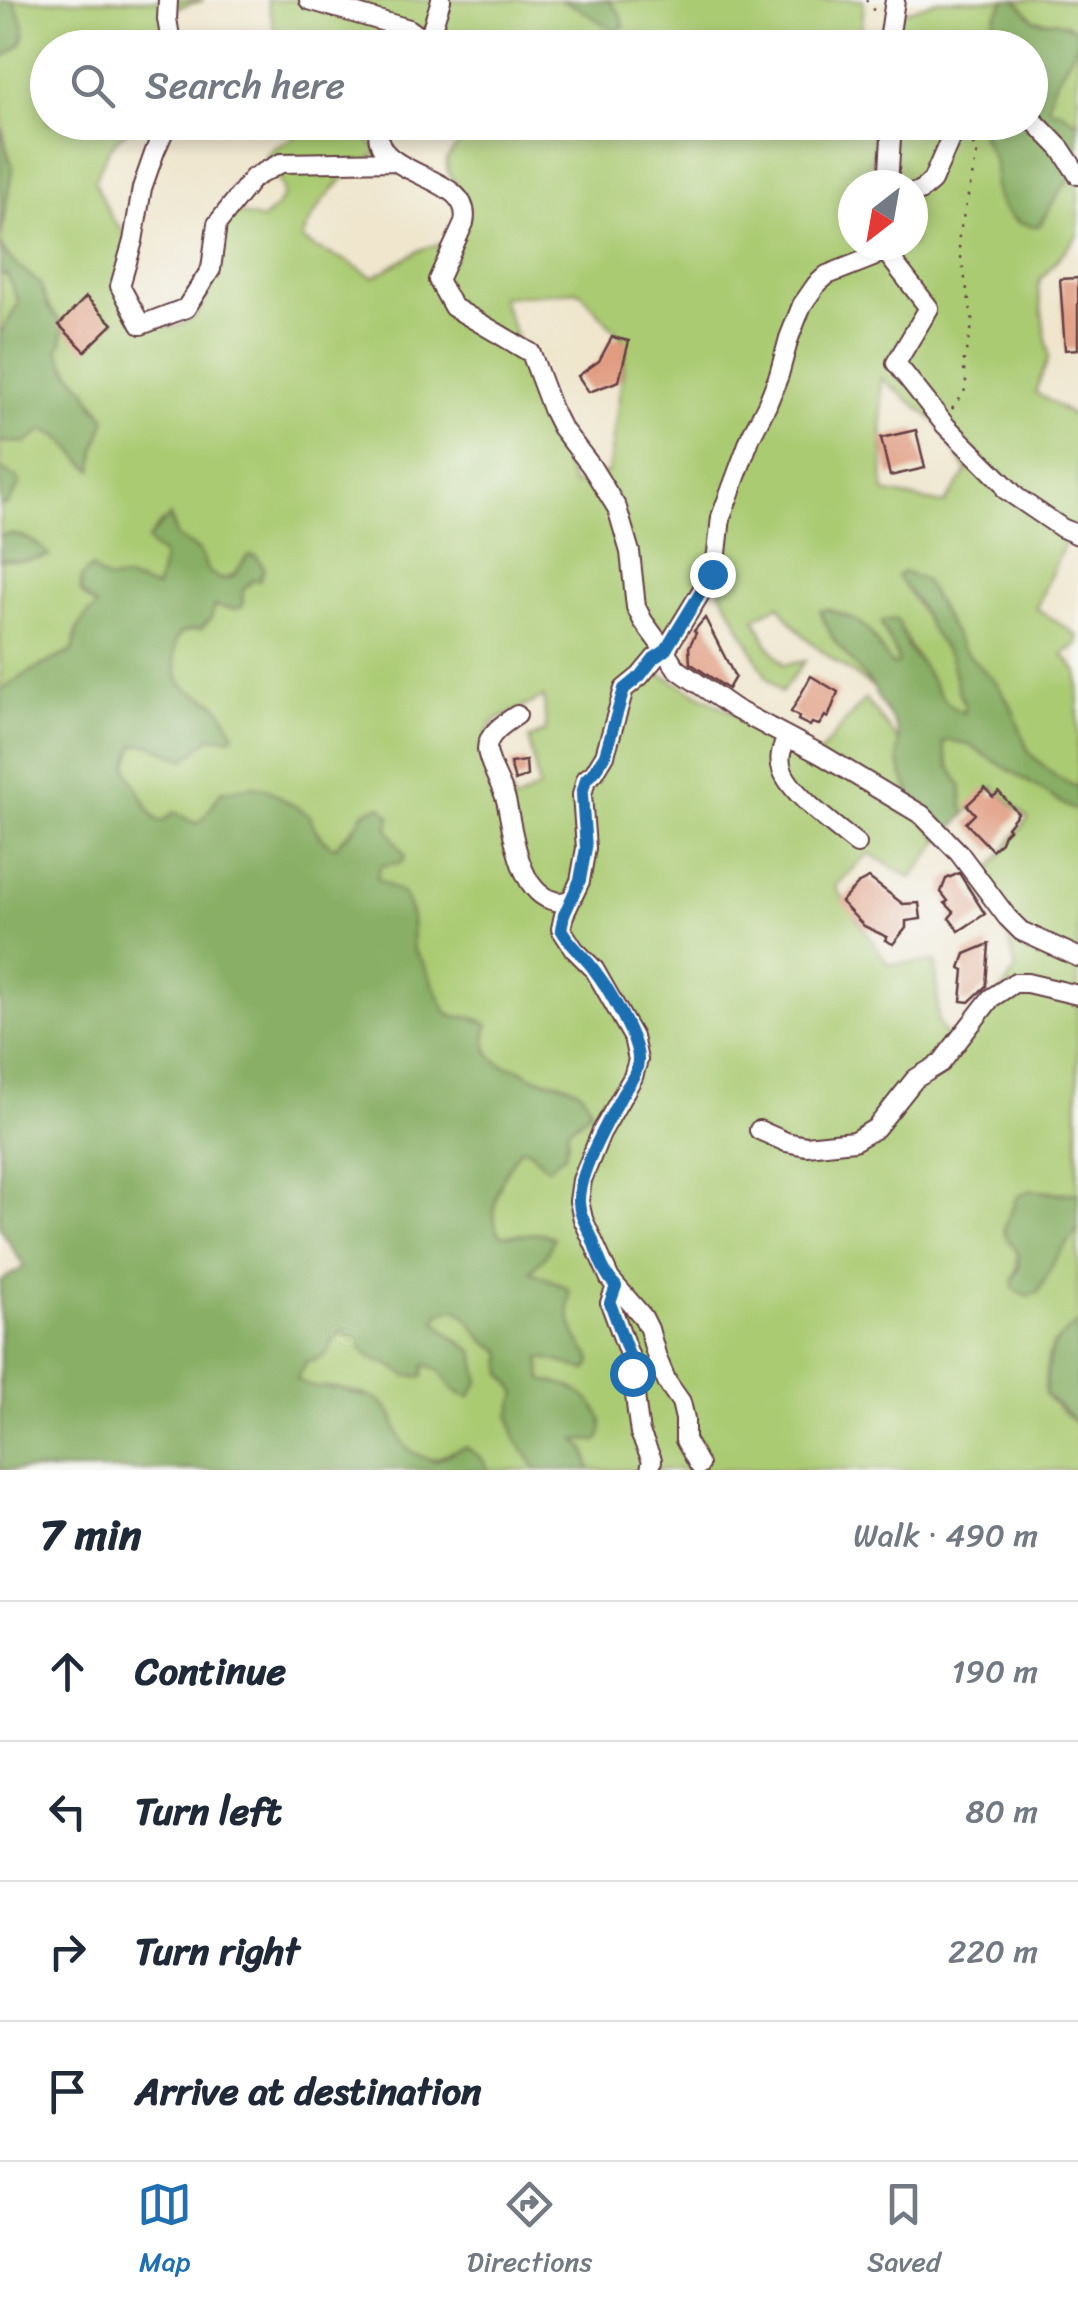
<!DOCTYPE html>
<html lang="en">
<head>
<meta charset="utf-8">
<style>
	:root { --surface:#fff; --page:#f2f2f3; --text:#1f2937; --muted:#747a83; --line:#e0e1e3; --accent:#1f6fb2 }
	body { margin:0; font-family:Sriracha,sans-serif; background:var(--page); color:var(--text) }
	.compass { position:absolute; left:838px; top:170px; width:90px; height:90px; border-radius:50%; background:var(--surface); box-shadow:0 5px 15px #0003; rotate:211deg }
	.stop { position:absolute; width:30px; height:30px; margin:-22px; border:8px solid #1f6fb2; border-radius:50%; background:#fff }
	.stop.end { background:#1f6fb2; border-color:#fff; box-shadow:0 2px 10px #0008 }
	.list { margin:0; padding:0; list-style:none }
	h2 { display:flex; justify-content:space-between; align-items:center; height:130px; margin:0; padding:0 40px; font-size:42px }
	h2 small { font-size:32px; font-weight:400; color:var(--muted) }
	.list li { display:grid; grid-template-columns:65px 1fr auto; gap:30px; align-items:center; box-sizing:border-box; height:140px; padding:0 40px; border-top:2px solid var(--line) }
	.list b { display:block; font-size:38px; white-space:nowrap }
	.list em { font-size:32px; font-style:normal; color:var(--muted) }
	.icon { flex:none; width:55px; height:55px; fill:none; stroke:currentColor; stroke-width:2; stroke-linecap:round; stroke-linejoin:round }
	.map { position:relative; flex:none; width:1078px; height:1470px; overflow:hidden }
	.search { position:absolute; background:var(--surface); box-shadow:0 5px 15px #0003; left:30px; right:30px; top:30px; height:110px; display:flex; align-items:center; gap:25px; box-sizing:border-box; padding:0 35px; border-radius:55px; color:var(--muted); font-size:38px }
	.sheet { height:690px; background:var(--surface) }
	nav { display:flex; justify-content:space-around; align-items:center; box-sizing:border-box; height:140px; border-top:2px solid var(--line); background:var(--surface); font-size:28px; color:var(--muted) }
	nav a { display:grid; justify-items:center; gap:5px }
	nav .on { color:var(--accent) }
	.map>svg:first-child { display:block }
</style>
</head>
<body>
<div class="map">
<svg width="1078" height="1470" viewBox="0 0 1078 1470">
	<rect width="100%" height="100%" fill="#f6f6f2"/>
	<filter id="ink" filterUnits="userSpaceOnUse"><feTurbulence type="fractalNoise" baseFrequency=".01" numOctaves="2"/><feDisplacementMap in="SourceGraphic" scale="20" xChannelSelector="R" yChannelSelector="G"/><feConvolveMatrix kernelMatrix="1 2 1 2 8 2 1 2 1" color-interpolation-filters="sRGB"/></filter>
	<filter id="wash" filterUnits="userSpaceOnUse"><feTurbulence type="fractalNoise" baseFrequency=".0048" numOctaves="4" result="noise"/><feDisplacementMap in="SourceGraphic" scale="40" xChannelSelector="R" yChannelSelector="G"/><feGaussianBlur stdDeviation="2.25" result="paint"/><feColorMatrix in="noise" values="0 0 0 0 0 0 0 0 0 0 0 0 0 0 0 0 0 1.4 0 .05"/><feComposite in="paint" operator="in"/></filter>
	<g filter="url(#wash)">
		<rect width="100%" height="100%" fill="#efe6cd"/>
		<path fill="#abcb73" stroke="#7a754f" stroke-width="2.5" fill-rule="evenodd" d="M 13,0 L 204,0 L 169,10 L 182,47 L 48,48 L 48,122 L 155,123 C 120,124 104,152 95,182 L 112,219 L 122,229 L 126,241 L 130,310 L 174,328 L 197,315 L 207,298 L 215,247 L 233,212 L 262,220 C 311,182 258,177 267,155 C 270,149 274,148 280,145 C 292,139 301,132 312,123 L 341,123 L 381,150 C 344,177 319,196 302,239 L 315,248 L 345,260 L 373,277 L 422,249 L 449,242 L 465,198 L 448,172 L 446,160 L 464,137 L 462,123 L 877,123 L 872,163 L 872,185 L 853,185 L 853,245 L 913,245 L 913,185 L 890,185 L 892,123 L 979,123 L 983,139 L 996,164 L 995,190 L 1006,212 L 1017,222 L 1033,226 L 1043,221 L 1057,194 L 1078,170 L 1078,235 L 1040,280 L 1038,288 L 1049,357 L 1035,392 L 1078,419 L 1078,540 L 1067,538 L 1036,608 L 1078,636 L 1078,644 L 1063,654 L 1078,673 L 1078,788 L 1055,776 L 1029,753 L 1012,708 L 997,684 L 962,648 L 924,580 L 901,580 L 950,657 L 959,692 L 965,705 L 964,713 C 942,705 937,688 925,670 C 915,653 910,652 904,633 L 882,627 L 898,657 L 898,665 L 891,665 C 884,655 874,636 866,629 C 857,619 840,614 828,609 L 822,617 L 834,640 L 874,688 C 839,664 802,642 779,605 L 755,618 L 768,645 L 784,665 L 805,661 L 781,693 L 766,676 L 715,580 L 649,668 L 816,757 L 865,699 L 900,743 C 893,777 922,814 940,841 L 911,878 L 869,853 L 835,887 L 888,964 L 936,962 L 938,1022 L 952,1045 L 998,997 L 1016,969 L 1009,939 L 977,887 L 1028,818 L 993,787 L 964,816 L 961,785 L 949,766 L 943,743 L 949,740 L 969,745 L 1072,809 L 1078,810 L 1078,1193 C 1033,1195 1022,1176 1004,1229 C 1017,1250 1023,1255 1013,1279 L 1018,1292 L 1025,1296 L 1031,1296 L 1070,1237 L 1078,1229 L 1078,1323 L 1053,1345 L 1048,1357 L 1045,1387 L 1049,1399 L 1077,1424 L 1078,1470 L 590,1470 L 587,1456 L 574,1439 L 597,1440 L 555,1383 L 548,1383 L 542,1379 L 540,1357 L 555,1360 L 585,1370 C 579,1347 565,1318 570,1293 C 561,1280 543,1279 530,1271 L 546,1255 L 554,1238 L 542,1233 L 503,1236 L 498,1233 C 486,1205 505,1170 521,1147 L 529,1149 L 536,1156 L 567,1146 L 568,1129 L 585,1116 L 589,1103 L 580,1092 L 567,1084 L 532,1077 L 519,1069 L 504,1066 L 492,1058 L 484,1043 L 488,1025 L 473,1017 L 452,1017 L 446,1011 L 422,961 L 413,949 L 411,910 L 404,895 L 377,878 L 380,866 L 387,863 L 396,863 L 394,841 L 388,829 L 390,816 L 381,807 C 361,816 351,830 336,847 L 328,845 L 312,823 L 265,788 L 253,786 L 221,792 L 204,818 L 197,825 L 190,822 L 158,821 C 149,811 129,783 128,770 C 127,761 132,753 135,745 L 150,744 L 178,757 L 191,755 L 211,736 L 228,738 L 231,728 C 226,719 221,709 213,702 C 204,695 186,692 180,681 C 174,669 169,637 185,631 C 190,629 196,629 201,629 L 215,606 L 236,609 L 242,606 L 243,590 L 264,568 L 256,556 C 242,567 225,590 208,572 C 202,565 203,555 197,549 C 191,544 183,543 176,536 L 173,522 L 162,522 L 153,532 L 154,549 L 162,554 L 163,562 L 157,588 C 147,587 141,582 131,580 C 110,576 110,587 91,568 L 87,573 L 86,598 L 97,607 L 86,616 L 77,630 L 73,651 C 46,662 23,675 0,691 L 0,559 L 22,561 L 44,558 L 23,536 L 0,536 L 0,506 L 8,504 L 17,478 L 0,469 L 0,442 L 27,442 L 43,430 C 71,438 72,456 93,470 L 95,450 L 106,418 L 63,361 L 58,349 L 54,313 C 47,306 46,299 41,291 C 29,274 11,262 0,245 L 12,165 C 0,135 0,94 0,60 C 6,54 16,50 21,43 C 30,30 18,12 13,0 ZM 579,291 L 627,344 L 608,472 L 573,485 L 501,297 ZM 881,378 L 938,423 L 967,472 L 944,504 L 884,492 ZM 544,697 L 546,731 L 529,739 L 539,788 L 514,802 L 487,733 L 493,722 Z
			M 267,0 L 560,0 L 577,7 L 612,28 L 620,14 L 608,0 L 863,0 L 864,3 L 860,47 L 419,48 L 410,40 L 403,38 L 386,39 L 365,47 L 280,48 Z
			M 938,0 L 1005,0 L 995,16 L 990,47 L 895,48 L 896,15 Z
			M 1016,0 L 1078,0 L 1078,34 L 1067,24 L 1034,20 Z
			M 1078,43 L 1078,123 L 1059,110 L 1053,111 L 1048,106 L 1053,86 Z
			M 0,274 L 8,275 L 19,303 L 0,334 Z
			M 454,1308 C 481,1322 469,1339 502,1350 L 503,1373 L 517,1392 C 516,1398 513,1403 512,1409 C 506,1433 526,1451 537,1470 L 489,1470 L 481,1458 L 466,1447 C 432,1456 437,1470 401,1444 C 397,1434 396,1422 391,1413 C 382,1397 358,1393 342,1389 C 334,1387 326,1390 318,1389 C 310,1387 303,1383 296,1379 L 307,1361 C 333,1358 326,1347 340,1330 L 358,1340 L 369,1357 L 390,1365 L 408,1376 L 424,1363 L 439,1370 L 446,1376 L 479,1381 L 474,1352 L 451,1336 L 436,1321 L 438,1314 Z"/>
		<path fill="#88af65" stroke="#696748" stroke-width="2.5" d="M 0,0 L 13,0 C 18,12 30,30 21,43 C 16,50 6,54 0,60 Z
			M 560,0 L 608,0 L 620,14 L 624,26 L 616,32 L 577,7 Z
			M 1005,0 L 1016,0 L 1034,20 L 1041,22 L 1057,21 L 1074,29 L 1078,34 L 1078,43 L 1053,86 L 1048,106 L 1053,111 L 1059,110 L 1078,123 L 1078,170 L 1058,194 L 1039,226 C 1015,226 998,210 995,186 C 994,177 997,169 994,161 C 988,148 982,137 979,123 L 1030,122 L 1030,48 L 990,47 L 995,16 Z
			M 0,127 L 9,159 L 13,165 L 0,236 Z
			M 0,245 L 8,257 L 40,284 L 49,309 L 58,318 L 63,330 L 62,343 L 58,350 L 67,369 L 88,392 L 94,406 L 106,418 L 95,450 L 93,470 C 72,456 72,438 43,430 L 27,442 L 0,442 L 0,334 L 19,303 L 7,275 L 0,274 Z
			M 0,469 L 17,478 L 20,484 L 8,504 L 0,506 Z
			M 170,516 L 176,536 L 200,552 L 208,571 L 219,579 L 227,579 L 234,575 L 248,555 L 256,556 L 264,568 L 260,580 L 252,581 L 243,590 L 242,606 L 236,609 L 215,606 L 211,618 L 201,629 C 194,630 184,629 179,635 C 171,647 174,678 185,687 C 195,695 210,697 219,707 C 226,715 230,726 234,735 L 228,738 L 211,737 L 185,760 L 150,744 L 135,745 L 127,764 L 128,771 L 154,818 L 158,821 L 164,821 L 174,812 L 197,824 L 204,818 L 221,792 L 252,786 L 265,788 L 306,813 L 311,817 C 313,829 324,845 336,847 L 341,840 L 353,831 L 364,812 L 381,806 L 390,816 L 388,829 L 405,857 L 402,862 L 380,866 L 377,878 L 404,895 L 412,918 L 413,949 L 422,961 L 446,1011 L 452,1017 L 472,1017 L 488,1025 C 483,1041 486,1058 503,1065 C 516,1071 507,1064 519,1069 C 524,1070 528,1075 533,1077 C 555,1085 585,1079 590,1111 L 568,1129 L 565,1154 L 548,1168 L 529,1150 L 521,1148 C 505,1170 486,1205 498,1233 L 503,1236 L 542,1233 L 554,1238 L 546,1255 L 530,1271 L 567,1288 L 570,1293 C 565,1318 576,1340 591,1358 L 590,1365 L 586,1370 L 555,1360 L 540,1358 L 542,1379 C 550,1384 557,1382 565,1385 C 586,1392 614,1420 597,1441 L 576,1440 L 585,1449 L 590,1470 L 537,1470 L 515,1437 L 510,1415 L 517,1393 L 503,1373 L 502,1350 C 469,1338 481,1322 454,1308 L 439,1314 L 436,1321 L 451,1336 L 474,1352 L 479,1381 L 469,1398 C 464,1395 458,1394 454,1390 C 441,1377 448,1372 425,1364 L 423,1376 L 408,1376 L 390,1365 L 376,1361 L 364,1352 L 358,1340 L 340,1330 C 323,1349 337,1356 307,1361 L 296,1379 C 317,1392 322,1385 342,1389 C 347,1390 351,1394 357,1395 C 366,1397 371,1395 379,1401 C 409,1425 383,1447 435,1461 L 459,1449 L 466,1447 L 481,1458 L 489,1470 L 0,1470 L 0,1281 L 24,1267 L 0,1227 L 0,691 C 23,675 47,662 73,651 L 77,630 L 86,616 L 97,607 L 81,593 L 81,577 L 92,567 C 108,588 112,575 131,580 C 141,582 147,587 157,588 L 163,562 L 162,554 L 154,549 L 147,540 Z
			M 10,534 C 27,536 38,543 50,556 L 22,561 L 0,559 L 0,536 Z
			M 903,572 L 924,580 L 962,648 L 997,684 L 1012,708 L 1029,753 L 1055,776 L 1078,788 L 1078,810 L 1072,809 L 969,745 L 949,740 L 943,743 L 949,766 L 961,785 L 964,816 L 940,841 C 922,815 907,793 899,762 C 896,751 901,742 897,730 C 892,715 877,703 874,688 L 834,640 L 820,611 L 827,609 C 840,614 857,619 867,629 C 874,636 884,655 891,665 L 898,664 C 898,650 885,636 881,621 L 896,619 C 903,629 903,640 909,650 C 914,657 921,663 925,670 C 937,688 942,705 964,713 L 965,705 L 959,692 L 950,657 L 931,630 L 918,604 L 897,576 Z
			M 1031,1190 L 1056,1194 L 1078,1193 L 1078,1229 L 1055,1260 L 1038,1293 L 1025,1296 L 1013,1288 L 1013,1279 L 1019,1267 L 1018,1253 L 1005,1235 L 1004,1229 L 1017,1197 Z
			M 1078,1323 L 1078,1428 L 1071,1417 L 1045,1394 C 1051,1354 1043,1349 1078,1323 Z"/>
		<g id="blocks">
			<path fill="#e19b81" d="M 1078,278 L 1078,349 L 1065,350 L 1060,279 Z
				M 86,297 L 113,324 L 85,351 L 59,325 Z
				M 612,337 L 629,341 L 619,381 L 589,392 L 578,376 L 599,361 Z
				M 916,430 L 925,468 L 890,476 L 881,438 Z
				M 705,618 L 735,677 L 728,689 L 690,663 L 689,647 L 696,633 L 694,631 Z
				M 811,676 L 838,692 L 828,718 L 825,716 L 819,725 L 812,723 L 810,726 L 798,720 L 799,717 L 791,712 Z
				M 526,761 L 527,776 L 515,781 L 510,763 Z
				M 985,788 L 993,797 L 999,792 L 1018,813 L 1007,827 L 1009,829 L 1004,834 L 1001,842 L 992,850 L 966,823 L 975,814 L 967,805 Z
				M 959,873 L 985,914 L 959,931 L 949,918 L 954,912 L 945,903 L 948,901 L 941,892 L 946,879 Z
				M 869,878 L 903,904 L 919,903 L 921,919 L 906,921 L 906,928 L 893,944 L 885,940 L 887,937 L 864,926 L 841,902 L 859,883 Z
				M 989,944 L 986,986 L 969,1002 L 961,1001 L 964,970 L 960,968 L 965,954 Z"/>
		</g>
	</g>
	<g filter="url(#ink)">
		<use href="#blocks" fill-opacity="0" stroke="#633d43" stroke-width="2.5"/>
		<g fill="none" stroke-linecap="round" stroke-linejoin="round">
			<defs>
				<path id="minor" d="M 168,0 L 167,19 L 172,48
					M 309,0 L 409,29 L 420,37 L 425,48
					M 426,48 L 441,0
					M 890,48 L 890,33 L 895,0
					M 1030,117 L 1061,149 L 1078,175
					M 168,122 L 155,151 L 142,188 L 133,241 L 120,286 L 141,325 L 186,308 L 211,269 L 217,224 L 253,178 L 281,163 L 395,161
					M 380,122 C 362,179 476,171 464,223 L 438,280 L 453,307 L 531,353 L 552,409 L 561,427 L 591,466 L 617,508 L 630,552 L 636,607 L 643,621 L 665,651 L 655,658 L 640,676 L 624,689 L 605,755 L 594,773 L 586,779 L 582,795 L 586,848 L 580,881 L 564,915 L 561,929 L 574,949 L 594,969 L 633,1037 L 638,1060 L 633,1077 L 601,1133 L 582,1180 L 579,1201 L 583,1219 L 610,1279 L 643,1317 L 649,1329 L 657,1358 L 667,1382 L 681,1402 L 685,1419 L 685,1440 L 699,1465
					M 888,185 L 892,122
					M 913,193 L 920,191 L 932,181 L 951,137 L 967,128 L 972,122
					M 883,245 L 873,257 L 827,275 L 816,285 L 802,305 L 789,338 L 779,375 L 767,405 L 751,436 L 721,517 L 717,553 L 712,574 L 665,651 L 677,669 L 735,709 L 822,755 L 922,815 L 959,853 L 1007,917 L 1021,931 L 1078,957
					M 882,247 L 929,308 L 896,363 L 945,425 L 1014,494
					M 1006,490 L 1062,528 L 1078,535
					M 517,715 C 506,722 487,734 487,749 C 488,764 502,785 506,800 C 513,829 518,894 555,901 C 560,903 565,901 570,900
					M 788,737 C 782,747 778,757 782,769 C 789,793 837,828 857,844
					M 759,1130 L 786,1142 L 806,1146 L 854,1141 L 876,1128 L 915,1079 L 941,1063 L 991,998 L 1005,989 L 1014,983 L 1027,983 L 1078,995
					M 616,1286 L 610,1303 L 631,1360 L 637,1412 L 640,1433 L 652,1460 L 650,1470"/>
			</defs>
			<use href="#minor" stroke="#633d43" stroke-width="22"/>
			<path stroke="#633d43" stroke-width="2.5" stroke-dasharray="2.5 8" stroke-linecap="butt" d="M 866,0 L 877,15
				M 952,409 L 967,387 L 963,364 L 973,322 L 958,241 L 977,154 L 972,142"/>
			<use href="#minor" stroke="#fff" stroke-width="18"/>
		</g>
	</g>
	<g fill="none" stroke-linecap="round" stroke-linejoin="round" filter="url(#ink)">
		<path stroke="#1f6fb2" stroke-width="12" d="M 632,1373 L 631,1360 L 610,1303 L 616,1286 C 603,1273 598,1255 592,1238 C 587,1226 579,1215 579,1202 C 578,1173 608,1121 622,1095 C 628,1085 638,1073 638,1060 C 639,1040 608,988 595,971 C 584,955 571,947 561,929 L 564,915 L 580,880 L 586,848 L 582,794 L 586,779 L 594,772 L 605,755 L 624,689 L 640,676 L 654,658 L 665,651 L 712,574"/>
	</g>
</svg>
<svg class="compass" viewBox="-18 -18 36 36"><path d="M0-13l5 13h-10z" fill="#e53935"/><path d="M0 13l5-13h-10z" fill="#747a83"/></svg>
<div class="stop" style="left:632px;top:1373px"></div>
<div class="stop end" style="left:712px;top:574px"></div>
<div class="search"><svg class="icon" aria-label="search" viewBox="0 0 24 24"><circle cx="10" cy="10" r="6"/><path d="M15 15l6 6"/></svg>Search here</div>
</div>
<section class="sheet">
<h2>7 min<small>Walk · 490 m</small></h2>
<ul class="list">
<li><svg class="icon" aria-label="ahead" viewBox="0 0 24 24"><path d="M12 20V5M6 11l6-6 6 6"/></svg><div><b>Continue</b></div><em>190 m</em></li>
<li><svg class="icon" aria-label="left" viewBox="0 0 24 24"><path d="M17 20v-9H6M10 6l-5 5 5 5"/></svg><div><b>Turn left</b></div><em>80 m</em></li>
<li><svg class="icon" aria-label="right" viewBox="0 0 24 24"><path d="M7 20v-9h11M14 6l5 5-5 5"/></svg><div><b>Turn right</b></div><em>220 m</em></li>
<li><svg class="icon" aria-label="arrive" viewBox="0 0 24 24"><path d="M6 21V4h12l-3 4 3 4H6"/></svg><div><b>Arrive at destination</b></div></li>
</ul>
</section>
<nav>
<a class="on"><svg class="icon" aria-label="map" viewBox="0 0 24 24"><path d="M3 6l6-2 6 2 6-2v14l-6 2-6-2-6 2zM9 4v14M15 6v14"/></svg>Map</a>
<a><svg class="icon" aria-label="directions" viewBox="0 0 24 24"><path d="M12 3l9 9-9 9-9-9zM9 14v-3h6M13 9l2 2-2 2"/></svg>Directions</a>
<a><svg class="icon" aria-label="saved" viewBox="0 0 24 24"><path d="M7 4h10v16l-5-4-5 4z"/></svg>Saved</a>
</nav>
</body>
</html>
